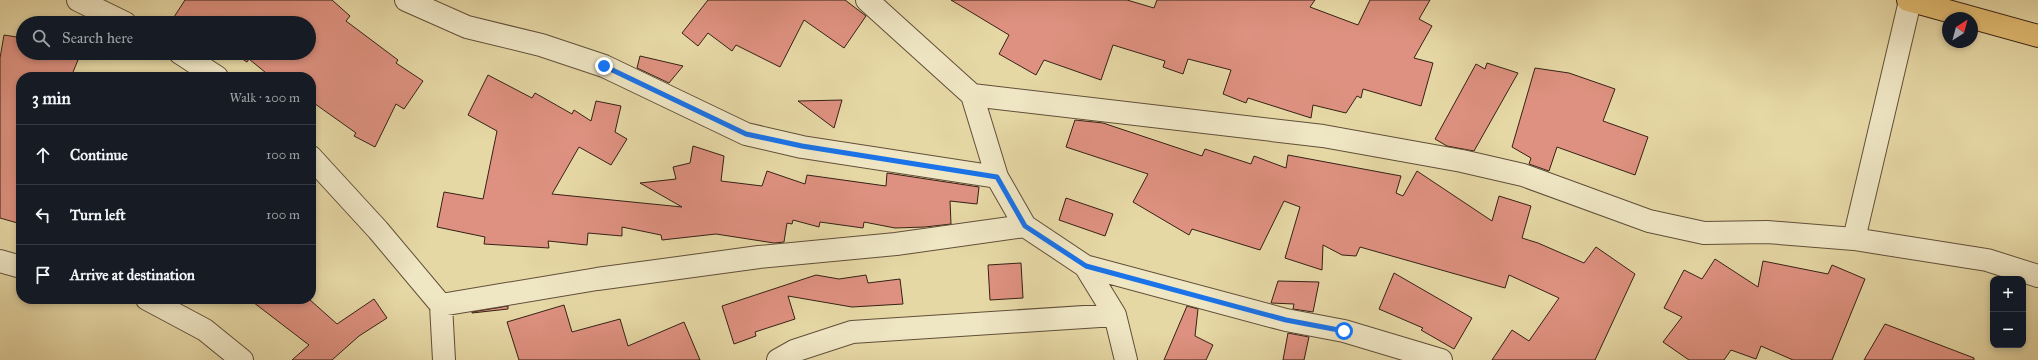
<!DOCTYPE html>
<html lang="en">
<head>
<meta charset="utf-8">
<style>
	:root { --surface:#171b24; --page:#20242c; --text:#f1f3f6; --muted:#9ea1a6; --line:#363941 }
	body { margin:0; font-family:"IM FELL Great Primer",serif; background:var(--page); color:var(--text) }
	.controls { position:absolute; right:12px; bottom:12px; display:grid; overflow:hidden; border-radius:8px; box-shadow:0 2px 6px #0003 }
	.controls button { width:36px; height:36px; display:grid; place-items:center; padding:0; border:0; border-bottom:1px solid var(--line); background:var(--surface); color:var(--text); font:20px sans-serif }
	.compass { position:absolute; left:1942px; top:12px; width:36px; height:36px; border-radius:50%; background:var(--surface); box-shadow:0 2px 6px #0003; rotate:36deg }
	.stop { position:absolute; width:12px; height:12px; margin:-9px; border:3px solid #1a73e8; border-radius:50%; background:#fff }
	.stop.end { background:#1a73e8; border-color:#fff; box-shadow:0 1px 4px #0008 }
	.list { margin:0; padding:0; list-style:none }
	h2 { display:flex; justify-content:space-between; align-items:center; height:52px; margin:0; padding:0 16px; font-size:17px }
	h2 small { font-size:13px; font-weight:400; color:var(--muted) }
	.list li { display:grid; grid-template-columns:26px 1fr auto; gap:12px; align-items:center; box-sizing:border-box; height:60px; padding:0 16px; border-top:1px solid var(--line) }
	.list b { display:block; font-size:15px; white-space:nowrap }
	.list em { font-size:13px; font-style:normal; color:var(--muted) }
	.icon { flex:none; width:22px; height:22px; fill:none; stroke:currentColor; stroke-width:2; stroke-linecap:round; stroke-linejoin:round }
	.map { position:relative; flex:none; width:2038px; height:360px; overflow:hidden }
	.search { position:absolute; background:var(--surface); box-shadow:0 2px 6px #0003; left:16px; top:16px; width:300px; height:44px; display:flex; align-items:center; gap:10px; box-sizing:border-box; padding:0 14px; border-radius:22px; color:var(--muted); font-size:15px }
	.panel { position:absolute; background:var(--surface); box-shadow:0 2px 6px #0003; left:16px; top:72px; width:300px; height:232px; border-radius:16px }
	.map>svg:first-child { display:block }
</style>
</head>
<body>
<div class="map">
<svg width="2038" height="360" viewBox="0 0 2038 360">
	<rect width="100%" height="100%" fill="#e6d8a5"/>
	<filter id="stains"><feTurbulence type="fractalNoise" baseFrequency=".005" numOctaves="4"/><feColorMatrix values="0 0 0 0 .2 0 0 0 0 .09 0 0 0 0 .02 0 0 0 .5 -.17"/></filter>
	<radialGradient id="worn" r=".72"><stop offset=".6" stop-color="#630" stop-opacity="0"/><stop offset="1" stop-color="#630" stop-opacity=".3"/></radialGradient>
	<path fill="#de9180" stroke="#352115" d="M 185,0 L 332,0 L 350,16 L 346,21 L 398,60 L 396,63 L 423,81 L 404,109 L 396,104 L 375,147 L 354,136 L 356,133 L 311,101 L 311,77 L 271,77 L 249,59 L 247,62 L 233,53 L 309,53 L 309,23 L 183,23 L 174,17 Z
		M 708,0 L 845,0 L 866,16 L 844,48 L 804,20 L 780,67 L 736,45 L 732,51 L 708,33 L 698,46 L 682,33 Z
		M 951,0 L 1127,0 L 1154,8 L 1157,0 L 1315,0 L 1310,7 L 1358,25 L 1370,0 L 1430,0 L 1419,19 L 1432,26 L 1414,58 L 1433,63 L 1421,106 L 1363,89 L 1361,98 L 1357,96 L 1346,113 L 1313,105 L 1311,118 L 1248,98 L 1246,103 L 1223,94 L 1231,70 L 1188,59 L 1183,74 L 1163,67 L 1165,61 L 1113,45 L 1101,80 L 1044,60 L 1036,75 L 999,54 L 1009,35 Z
		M 4,35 L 23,38 L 23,53 L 62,53 L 78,60 L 71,77 L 21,77 L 21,224 L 0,218 L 0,58 Z
		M 640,56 L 683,66 L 669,83 L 637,68 Z
		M 1487,63 L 1518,73 L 1474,151 L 1447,146 L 1435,139 L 1476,64 L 1485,69 Z
		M 1535,68 L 1569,73 L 1615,89 L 1603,121 L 1648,137 L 1635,175 L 1557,147 L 1549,171 L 1529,164 L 1531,158 L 1512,147 Z
		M 488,75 L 532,98 L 535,93 L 572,114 L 574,110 L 591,121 L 596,101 L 621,106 L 615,132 L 627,139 L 611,165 L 579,147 L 552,194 L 682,207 L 640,183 L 676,179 L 673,167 L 690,163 L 693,146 L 724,156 L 721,181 L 762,186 L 767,171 L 805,184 L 807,175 L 886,186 L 887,173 L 979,187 L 977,204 L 950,201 L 951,224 L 925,227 L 895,228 L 864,222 L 863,228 L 820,222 L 819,227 L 793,220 L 792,224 L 787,223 L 784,242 L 774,243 L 716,234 L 662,240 L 661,235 L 622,227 L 622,236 L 588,233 L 587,245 L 548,241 L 549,248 L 484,244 L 485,237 L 437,227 L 444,192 L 483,199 L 497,131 L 468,115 Z
		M 842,100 L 834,128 L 798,101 Z
		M 1075,120 L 1103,123 L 1202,156 L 1205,149 L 1251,164 L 1254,156 L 1286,168 L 1288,155 L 1401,176 L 1396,193 L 1403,196 L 1417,171 L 1492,221 L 1499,196 L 1531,206 L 1522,238 L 1538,243 L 1584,263 L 1596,247 L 1635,274 L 1595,360 L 1492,360 L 1512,330 L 1529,341 L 1559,298 L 1509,275 L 1505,288 L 1360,247 L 1356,256 L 1342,255 L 1323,245 L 1322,270 L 1285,258 L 1300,207 L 1284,201 L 1260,250 L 1192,229 L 1189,235 L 1133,202 L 1148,174 L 1066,147 Z
		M 1066,198 L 1113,214 L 1105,236 L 1059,220 Z
		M 1715,259 L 1758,287 L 1763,261 L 1828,274 L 1832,265 L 1865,279 L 1832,360 L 1793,360 L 1761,346 L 1756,359 L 1731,350 L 1724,360 L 1689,360 L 1663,342 L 1682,317 L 1664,308 L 1684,270 L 1702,279 Z
		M 1021,263 L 1023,298 L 990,300 L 988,265 Z
		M 1394,273 L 1472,318 L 1454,349 L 1421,330 L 1423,328 L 1379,309 Z
		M 816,275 L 839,279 L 866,275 L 868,283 L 900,279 L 903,304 L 852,307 L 788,296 L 795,319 L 755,332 L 756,336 L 734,344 L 722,306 Z
		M 1278,281 L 1319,282 L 1313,312 L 1293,309 L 1294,304 L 1271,303 Z
		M 249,299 L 309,299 L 337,324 L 374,299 L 387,318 L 359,336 L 332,360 L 292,360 L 309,345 Z
		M 564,305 L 572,332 L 620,319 L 628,346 L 684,322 L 700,360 L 519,360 L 507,322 Z
		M 508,306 L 508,309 L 472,313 L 472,312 Z
		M 1187,306 L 1198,309 L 1195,336 L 1213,345 L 1206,360 L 1164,360 Z
		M 1885,324 L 1974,358 L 1974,360 L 1864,360 Z
		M 1288,333 L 1309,337 L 1304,360 L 1283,360 Z"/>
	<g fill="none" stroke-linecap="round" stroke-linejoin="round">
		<defs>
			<path id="minor" d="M 78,0 L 125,23
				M 406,0 L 467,27 L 541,45 L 604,66 L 746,134 L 802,147 L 997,177
				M 867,0 L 972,95 L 997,177 L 1025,226 L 1085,266 L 1286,320 L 1344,331 L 1441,360
				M 180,53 L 217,77
				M 972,95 L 1323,136 L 1462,161 L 1523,175 L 1649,221 L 1704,233 L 1767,232 L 1854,239 L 1987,260 L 2038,276
				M 311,157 L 378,230 L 441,305 L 444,360
				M 1854,239 L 1910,1
				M 0,261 L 21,267
				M 1085,266 L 1115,315 L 1126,360
				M 147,299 L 205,330 L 242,360
				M 441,305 L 597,279 L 759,257 L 896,244 L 1025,226
				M 778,360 L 794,351 L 852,332 L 1115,315"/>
			<path id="highway" d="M 1908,0 L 2038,36"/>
		</defs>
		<use href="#minor" stroke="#614f39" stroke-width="24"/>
		<use href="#highway" stroke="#352115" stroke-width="24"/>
		<use href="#minor" stroke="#efe6c4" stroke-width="22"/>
		<use href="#highway" stroke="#e3bc72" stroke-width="22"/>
	</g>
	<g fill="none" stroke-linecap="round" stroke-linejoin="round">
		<path stroke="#1a73e8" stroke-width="5" d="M 604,66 L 746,134 L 802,146 L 997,177 L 1025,226 L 1086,266 L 1286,320 L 1344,331"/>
	</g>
	<rect width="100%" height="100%" filter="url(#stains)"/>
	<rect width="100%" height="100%" fill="url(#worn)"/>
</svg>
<div class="controls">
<button>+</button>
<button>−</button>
</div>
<svg class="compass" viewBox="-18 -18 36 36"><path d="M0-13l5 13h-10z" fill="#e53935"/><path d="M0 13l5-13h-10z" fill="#9ea1a6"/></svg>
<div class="stop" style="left:1344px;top:331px"></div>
<div class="stop end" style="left:604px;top:66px"></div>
<div class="search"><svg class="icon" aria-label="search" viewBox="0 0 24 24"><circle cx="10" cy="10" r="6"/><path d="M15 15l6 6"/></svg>Search here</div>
<section class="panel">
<h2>3 min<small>Walk · 200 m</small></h2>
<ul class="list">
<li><svg class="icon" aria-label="ahead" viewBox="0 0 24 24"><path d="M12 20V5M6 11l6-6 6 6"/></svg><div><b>Continue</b></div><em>100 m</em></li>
<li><svg class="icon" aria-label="left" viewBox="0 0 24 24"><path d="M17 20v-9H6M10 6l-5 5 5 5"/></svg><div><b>Turn left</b></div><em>100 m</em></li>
<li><svg class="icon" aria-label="arrive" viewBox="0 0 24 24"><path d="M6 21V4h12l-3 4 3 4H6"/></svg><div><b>Arrive at destination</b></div></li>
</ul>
</section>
</div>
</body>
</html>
